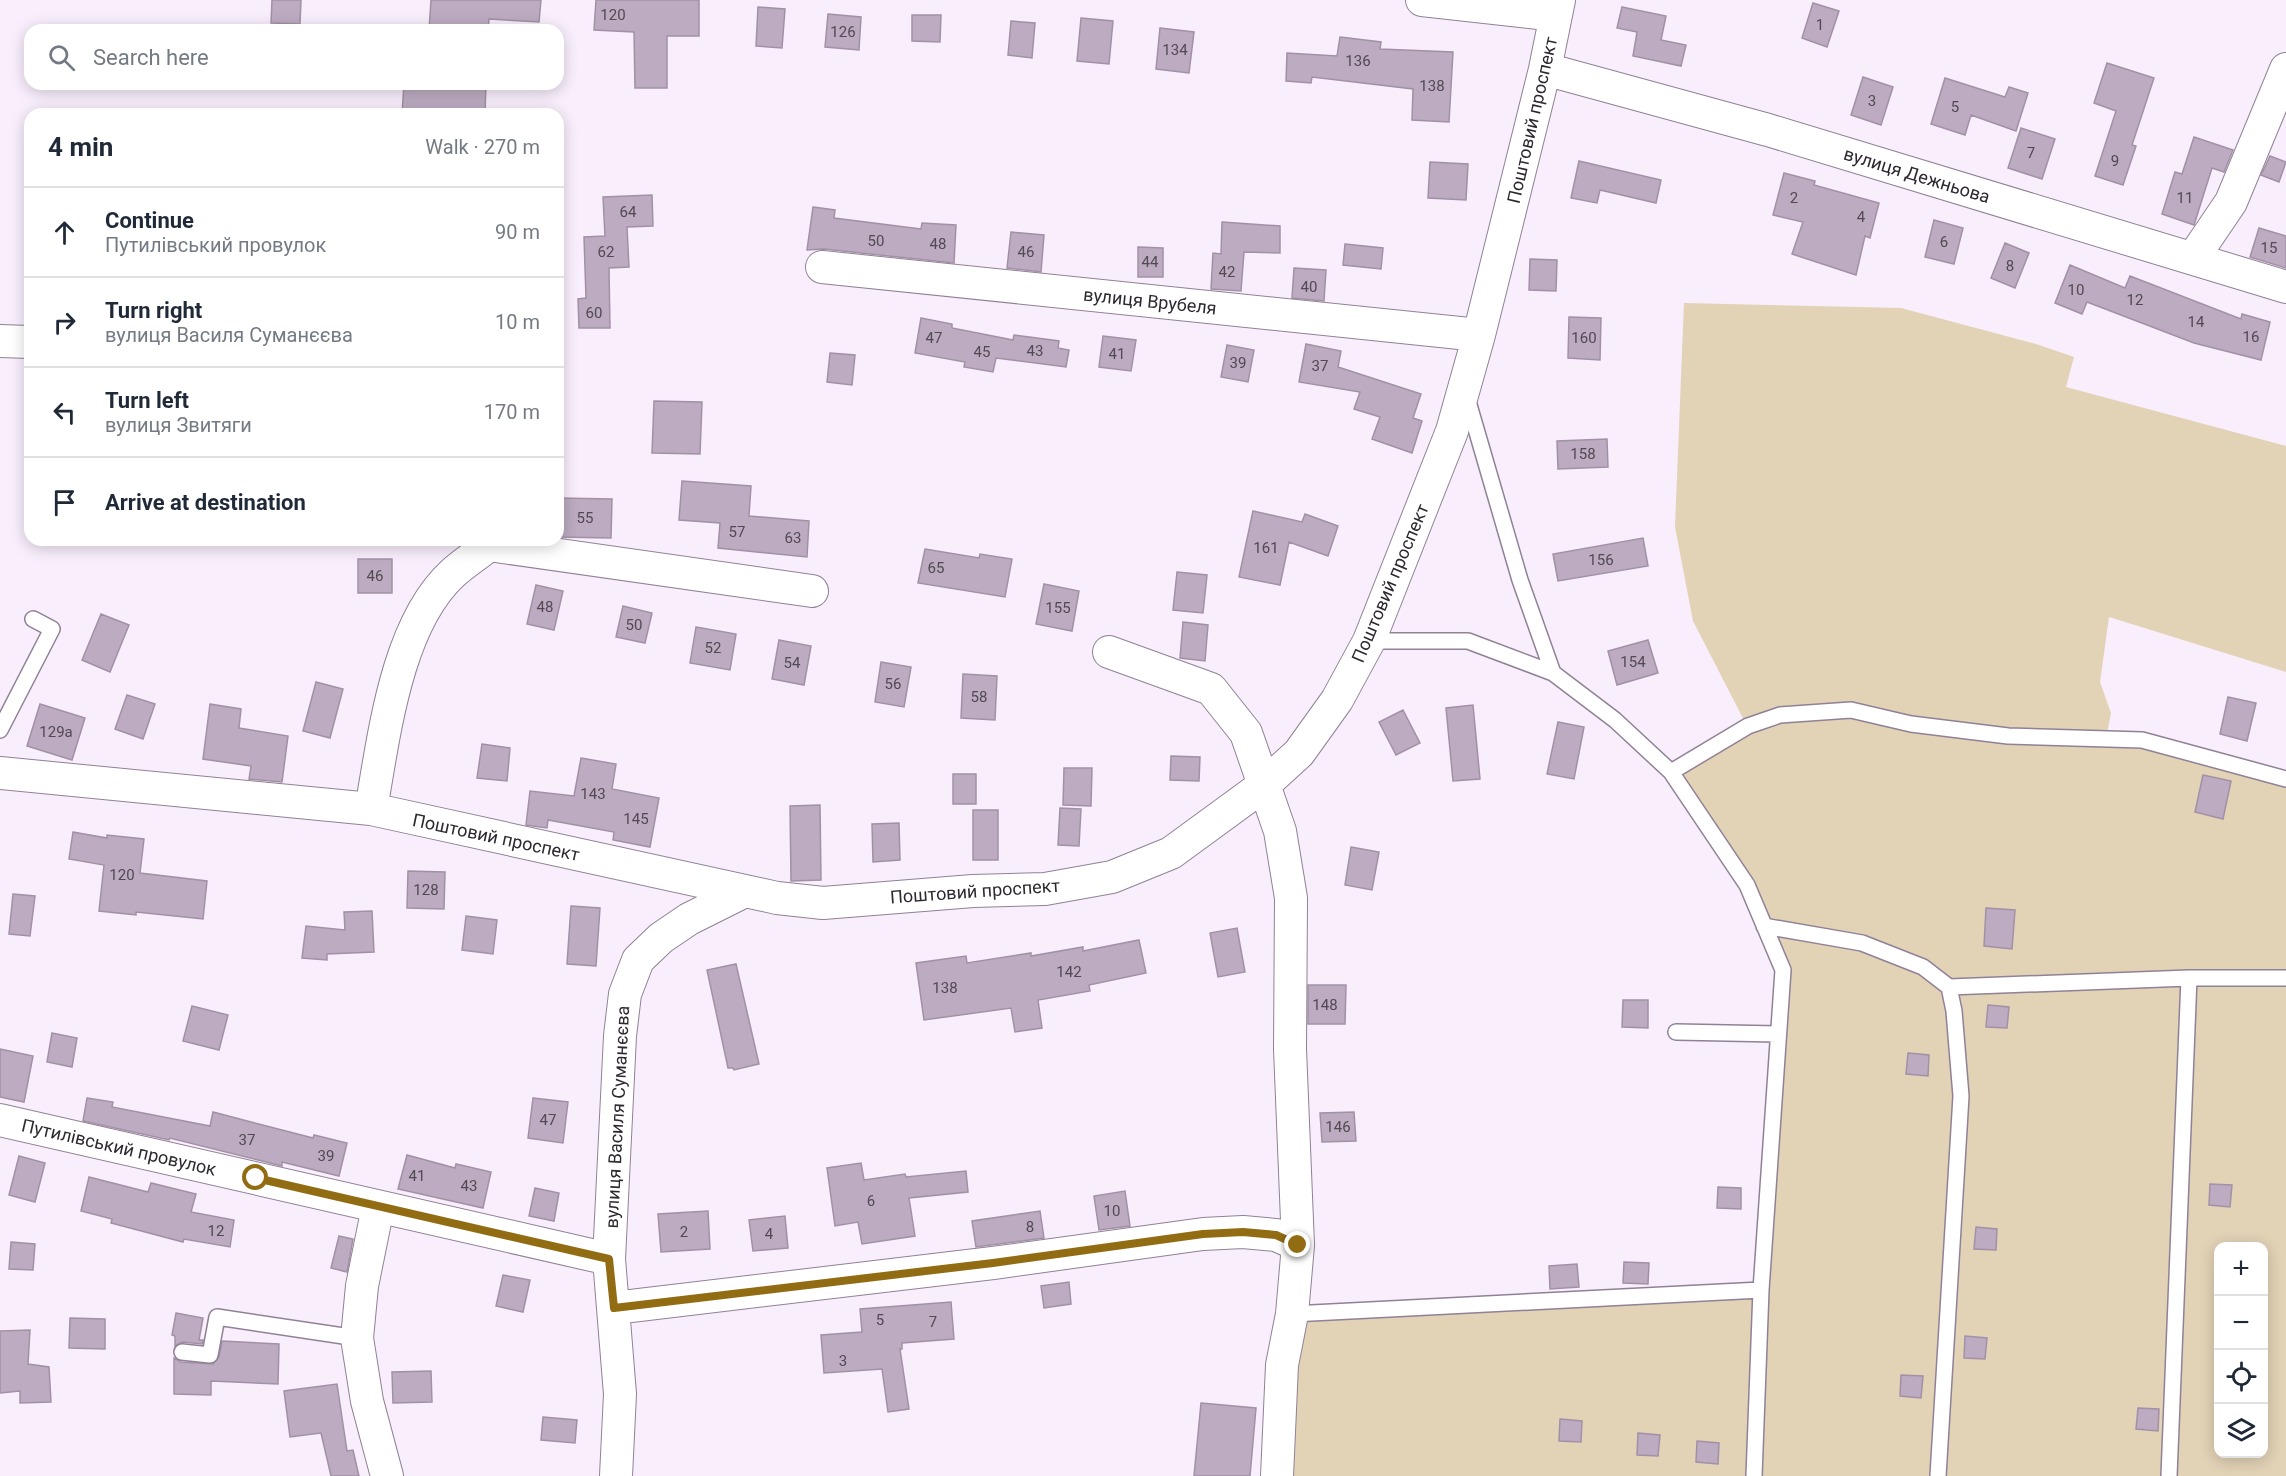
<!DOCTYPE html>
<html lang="en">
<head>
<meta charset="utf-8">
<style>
	:root { --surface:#fff; --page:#f2f2f3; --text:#1f2937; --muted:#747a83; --line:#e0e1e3 }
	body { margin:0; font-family:Roboto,sans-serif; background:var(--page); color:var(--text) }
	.controls { position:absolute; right:18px; bottom:18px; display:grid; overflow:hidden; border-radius:12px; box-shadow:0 3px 15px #0003 }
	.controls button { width:54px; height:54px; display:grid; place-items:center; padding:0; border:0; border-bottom:2px solid var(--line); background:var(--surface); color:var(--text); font:30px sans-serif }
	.stop { position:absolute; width:18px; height:18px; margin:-14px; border:4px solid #926c13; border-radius:50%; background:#fff }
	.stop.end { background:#926c13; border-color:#fff; box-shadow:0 2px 6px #0008 }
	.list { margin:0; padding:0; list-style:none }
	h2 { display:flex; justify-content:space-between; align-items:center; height:78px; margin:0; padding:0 24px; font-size:26px }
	h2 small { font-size:20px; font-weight:400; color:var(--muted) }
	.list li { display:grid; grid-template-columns:39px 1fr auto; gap:18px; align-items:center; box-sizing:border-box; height:90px; padding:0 24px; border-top:2px solid var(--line) }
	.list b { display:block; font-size:22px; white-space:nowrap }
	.list p { margin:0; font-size:20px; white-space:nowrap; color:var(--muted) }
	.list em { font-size:20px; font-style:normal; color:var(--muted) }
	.icon { flex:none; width:33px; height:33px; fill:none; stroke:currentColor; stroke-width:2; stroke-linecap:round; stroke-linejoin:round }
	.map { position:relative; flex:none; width:2286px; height:1476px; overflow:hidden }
	.search { position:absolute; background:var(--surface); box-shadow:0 3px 15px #0003; left:24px; top:24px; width:540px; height:66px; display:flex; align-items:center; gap:15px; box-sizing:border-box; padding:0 21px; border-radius:18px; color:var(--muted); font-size:22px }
	.panel { position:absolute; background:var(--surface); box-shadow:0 3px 15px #0003; left:24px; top:108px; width:540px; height:438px; border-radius:18px }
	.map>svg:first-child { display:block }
</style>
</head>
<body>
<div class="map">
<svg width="2286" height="1476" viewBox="0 0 2286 1476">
	<rect width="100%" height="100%" fill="#f9eefc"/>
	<path fill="#e2d2b6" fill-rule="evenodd" d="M 1684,303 L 1901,308 L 2036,344 L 2074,357 L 2066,387 L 2286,446 L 2286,672 L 2109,617 L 2100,682 L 2111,713 L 2106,738 L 2286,782 L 2286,1476 L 1277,1476 L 1292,1314 L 1761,1289 L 1783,970 L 1747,885 L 1671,772 L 1747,726 L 1693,621 L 1675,527 ZM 2218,1246 L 2264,1246 L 2264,1454 L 2218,1454 Z"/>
	<path fill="#bcabc1" stroke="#a291a6" stroke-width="1.5" d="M 272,0 L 301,0 L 300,24 L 271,23 Z
		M 431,0 L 541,0 L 539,22 L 489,19 L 488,30 L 429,30 Z
		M 596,0 L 699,0 L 699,36 L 667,36 L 667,88 L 635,88 L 634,32 L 594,30 Z
		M 1813,3 L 1839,11 L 1827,47 L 1802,38 Z
		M 758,7 L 785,9 L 782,48 L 756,46 Z
		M 1622,7 L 1666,16 L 1661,40 L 1686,45 L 1681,66 L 1633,56 L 1637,32 L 1617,28 Z
		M 828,14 L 861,17 L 859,50 L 825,47 Z
		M 912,15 L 941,15 L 940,42 L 912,41 Z
		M 1081,18 L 1113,21 L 1109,64 L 1077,61 Z
		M 1011,21 L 1035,23 L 1032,58 L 1008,55 Z
		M 1160,28 L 1194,32 L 1189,73 L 1156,69 Z
		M 1340,37 L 1381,42 L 1380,49 L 1453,52 L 1449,122 L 1412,120 L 1413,89 L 1312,77 L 1311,83 L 1286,81 L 1287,53 L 1337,56 Z
		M 2107,63 L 2154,78 L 2132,145 L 2136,146 L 2123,185 L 2095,176 L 2116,111 L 2094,103 Z
		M 1863,77 L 1893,87 L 1881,125 L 1851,115 Z
		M 1945,78 L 2005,97 L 2009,87 L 2028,93 L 2016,131 L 1971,115 L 1965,135 L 1931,124 Z
		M 404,84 L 486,84 L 485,114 L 402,114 Z
		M 2021,128 L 2055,139 L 2042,179 L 2008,168 Z
		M 2194,137 L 2233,150 L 2224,172 L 2212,168 L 2194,225 L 2162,214 L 2175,172 L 2182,174 Z
		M 2270,156 L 2286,162 L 2279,182 L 2261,175 Z
		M 1579,161 L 1661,180 L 1656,203 L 1600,190 L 1597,203 L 1571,198 Z
		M 1430,162 L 1468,164 L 1466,200 L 1428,198 Z
		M 1784,173 L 1815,181 L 1814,185 L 1879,203 L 1870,238 L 1865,236 L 1856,275 L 1792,254 L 1803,222 L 1773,215 Z
		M 652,195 L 653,226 L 627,227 L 629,267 L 609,268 L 610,328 L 579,328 L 578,299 L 586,298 L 584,237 L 605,236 L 603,197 Z
		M 813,207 L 835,210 L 834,218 L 921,229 L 922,223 L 956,225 L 954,263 L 824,249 L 807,250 Z
		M 1934,220 L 1963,228 L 1954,264 L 1925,257 Z
		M 1222,222 L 1280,226 L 1280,253 L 1244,252 L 1241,291 L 1211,289 L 1213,253 L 1221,254 Z
		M 2259,228 L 2286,236 L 2286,268 L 2250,257 Z
		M 1011,232 L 1044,235 L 1041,272 L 1007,268 Z
		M 2005,243 L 2029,253 L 2015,288 L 1991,278 Z
		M 1345,244 L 1383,248 L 1381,269 L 1343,265 Z
		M 1138,247 L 1163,248 L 1163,277 L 1138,277 Z
		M 1530,259 L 1557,260 L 1556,291 L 1529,290 Z
		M 2070,265 L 2125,288 L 2130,276 L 2241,319 L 2242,314 L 2270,322 L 2261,360 L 2194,343 L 2087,302 L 2082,314 L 2055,303 Z
		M 1294,268 L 1326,270 L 1324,301 L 1292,298 Z
		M 1569,317 L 1601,318 L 1600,360 L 1568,358 Z
		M 921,318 L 952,324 L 952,328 L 1013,340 L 1014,335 L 1059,341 L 1058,348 L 1069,350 L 1066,367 L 996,358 L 993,372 L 964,367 L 965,362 L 915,353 Z
		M 1103,336 L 1136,340 L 1131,371 L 1099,367 Z
		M 1306,344 L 1341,351 L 1338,367 L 1421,394 L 1413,418 L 1422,421 L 1412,453 L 1372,439 L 1380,417 L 1354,409 L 1360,392 L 1299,382 Z
		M 1227,345 L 1254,350 L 1248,382 L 1221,377 Z
		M 830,353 L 855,355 L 852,385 L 827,382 Z
		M 654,401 L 702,402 L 700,454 L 652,453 Z
		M 1607,439 L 1608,467 L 1558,469 L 1557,441 Z
		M 682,481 L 751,486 L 749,516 L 809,521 L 807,557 L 718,548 L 720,523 L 679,520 Z
		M 558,498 L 612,499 L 611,538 L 558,537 Z
		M 1253,511 L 1302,522 L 1305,514 L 1338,526 L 1328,556 L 1289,542 L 1280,585 L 1239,577 Z
		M 1643,538 L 1648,566 L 1558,581 L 1553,554 Z
		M 925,549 L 979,558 L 980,554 L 1012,559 L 1005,597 L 918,583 Z
		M 358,559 L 392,559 L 392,593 L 358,593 Z
		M 1177,572 L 1207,575 L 1203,613 L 1173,610 Z
		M 1044,584 L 1079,591 L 1072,631 L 1036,624 Z
		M 536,585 L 563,591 L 554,630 L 527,624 Z
		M 623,606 L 652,613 L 645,643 L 616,637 Z
		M 101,614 L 129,625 L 110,672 L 82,660 Z
		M 1183,622 L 1208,625 L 1205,661 L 1180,658 Z
		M 696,627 L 736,634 L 730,670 L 690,663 Z
		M 779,640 L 811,646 L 804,685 L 772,679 Z
		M 1648,640 L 1658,673 L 1617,685 L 1608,651 Z
		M 881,662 L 911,667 L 904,707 L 875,702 Z
		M 963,674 L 997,676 L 995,720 L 961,718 Z
		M 316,682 L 343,689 L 330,738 L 303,731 Z
		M 127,695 L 155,704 L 143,739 L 115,729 Z
		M 2228,697 L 2256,703 L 2247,741 L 2220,734 Z
		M 40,704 L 85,718 L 72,760 L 27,746 Z
		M 210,704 L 241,709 L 239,728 L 288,736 L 282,782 L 249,779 L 251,766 L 203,759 Z
		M 1473,705 L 1480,779 L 1453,781 L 1446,708 Z
		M 1403,710 L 1420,743 L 1396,755 L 1379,722 Z
		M 1558,722 L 1584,727 L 1574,779 L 1547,774 Z
		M 482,744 L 510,748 L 507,781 L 477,778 Z
		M 1171,756 L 1200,757 L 1199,781 L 1170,780 Z
		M 581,758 L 616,764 L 612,789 L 659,798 L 650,847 L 613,840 L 614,832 L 548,820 L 547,828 L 526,825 L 530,791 L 574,796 Z
		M 1064,768 L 1092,768 L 1091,806 L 1063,805 Z
		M 953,774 L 976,774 L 976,804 L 953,804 Z
		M 2203,775 L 2231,781 L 2223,819 L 2195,812 Z
		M 820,805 L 821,880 L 791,881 L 790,806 Z
		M 1060,808 L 1081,809 L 1079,846 L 1058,845 Z
		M 973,810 L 998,810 L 998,860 L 973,860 Z
		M 899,823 L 900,860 L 873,862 L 872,824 Z
		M 73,832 L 107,838 L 107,835 L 144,839 L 140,873 L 207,881 L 203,919 L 136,912 L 136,915 L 99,911 L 104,865 L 69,859 Z
		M 1351,847 L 1379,852 L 1372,890 L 1345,885 Z
		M 408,871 L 445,872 L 444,909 L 407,908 Z
		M 13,894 L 35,896 L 30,936 L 9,934 Z
		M 571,906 L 600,908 L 596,966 L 567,964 Z
		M 1986,908 L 2015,910 L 2012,949 L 1984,946 Z
		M 372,911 L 374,952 L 327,954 L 327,960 L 302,958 L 306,926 L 345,930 L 344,912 Z
		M 466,916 L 497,920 L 493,954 L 462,950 Z
		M 1237,928 L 1245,972 L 1218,977 L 1210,933 Z
		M 1139,940 L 1146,973 L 1089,985 L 1090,991 L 1038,1000 L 1042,1028 L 1015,1032 L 1011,1008 L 924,1020 L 916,963 L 966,956 L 967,963 L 1031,953 L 1031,956 L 1083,947 L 1083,951 Z
		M 736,964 L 759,1064 L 734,1070 L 733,1068 L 728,1068 L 707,970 Z
		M 1308,985 L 1346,985 L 1345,1024 L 1308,1024 Z
		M 1623,1000 L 1648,1000 L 1648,1028 L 1622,1027 Z
		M 1988,1005 L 2009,1007 L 2007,1028 L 1986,1027 Z
		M 192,1006 L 228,1015 L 219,1050 L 183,1041 Z
		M 52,1033 L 77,1038 L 72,1067 L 47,1062 Z
		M 0,1049 L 33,1056 L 24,1102 L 0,1097 Z
		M 1908,1053 L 1929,1055 L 1928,1076 L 1906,1074 Z
		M 87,1098 L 113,1102 L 112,1107 L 210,1126 L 213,1112 L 313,1138 L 314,1135 L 347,1143 L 339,1176 L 282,1162 L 282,1166 L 170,1138 L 169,1140 L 83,1121 Z
		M 533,1098 L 568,1102 L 563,1143 L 528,1138 Z
		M 1354,1112 L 1356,1141 L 1322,1142 L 1320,1113 Z
		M 407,1155 L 455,1168 L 456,1164 L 491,1172 L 483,1208 L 398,1189 Z
		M 19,1156 L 45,1163 L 35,1202 L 9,1195 Z
		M 861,1163 L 864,1180 L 905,1174 L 906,1177 L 966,1171 L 968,1192 L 909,1198 L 915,1236 L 862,1244 L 858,1222 L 835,1226 L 827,1168 Z
		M 89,1177 L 148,1192 L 151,1183 L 196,1194 L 191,1212 L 234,1220 L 230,1247 L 184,1239 L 183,1242 L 111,1223 L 112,1219 L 81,1211 Z
		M 2210,1184 L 2232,1185 L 2230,1207 L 2209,1205 Z
		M 1718,1187 L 1741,1188 L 1741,1209 L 1717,1208 Z
		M 535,1188 L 559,1193 L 554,1221 L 529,1216 Z
		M 1125,1191 L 1130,1226 L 1099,1230 L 1094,1196 Z
		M 708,1211 L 710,1249 L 661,1252 L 658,1214 Z
		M 1040,1211 L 1044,1238 L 976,1247 L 972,1221 Z
		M 785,1216 L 788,1248 L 753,1251 L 749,1220 Z
		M 1976,1227 L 1997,1229 L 1996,1250 L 1974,1249 Z
		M 339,1236 L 353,1239 L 347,1272 L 331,1268 Z
		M 11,1242 L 35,1244 L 33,1270 L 9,1269 Z
		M 1624,1262 L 1649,1263 L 1648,1284 L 1623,1283 Z
		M 1577,1264 L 1579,1287 L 1550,1289 L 1549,1266 Z
		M 503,1275 L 530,1280 L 523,1312 L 496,1306 Z
		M 1069,1282 L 1071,1304 L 1044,1308 L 1041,1286 Z
		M 951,1302 L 954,1339 L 902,1343 L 902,1349 L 900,1349 L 909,1409 L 888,1412 L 882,1369 L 824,1373 L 821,1335 L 862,1332 L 860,1309 Z
		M 176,1313 L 203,1318 L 199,1340 L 203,1340 L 202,1344 L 182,1342 L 175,1346 L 175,1336 L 172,1335 Z
		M 70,1318 L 105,1319 L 105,1349 L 69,1348 Z
		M 30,1330 L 28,1364 L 49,1367 L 51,1402 L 20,1403 L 20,1391 L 0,1393 L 0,1331 Z
		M 1965,1336 L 1987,1338 L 1985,1359 L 1964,1358 Z
		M 222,1341 L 279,1344 L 278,1384 L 211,1381 L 211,1395 L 174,1394 L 174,1358 L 181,1362 L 213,1364 L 219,1357 Z
		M 431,1371 L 432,1402 L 393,1403 L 392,1372 Z
		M 1901,1375 L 1923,1376 L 1921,1398 L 1900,1396 Z
		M 337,1384 L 347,1451 L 353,1450 L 359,1476 L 331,1476 L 321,1433 L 290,1437 L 284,1391 Z
		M 1201,1403 L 1256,1408 L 1250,1476 L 1194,1476 Z
		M 2138,1408 L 2159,1409 L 2158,1431 L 2136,1429 Z
		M 543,1417 L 577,1420 L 575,1443 L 541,1440 Z
		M 1560,1419 L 1582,1421 L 1581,1442 L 1559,1441 Z
		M 1638,1433 L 1660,1435 L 1658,1456 L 1637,1455 Z
		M 1697,1441 L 1719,1443 L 1718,1464 L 1696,1462 Z"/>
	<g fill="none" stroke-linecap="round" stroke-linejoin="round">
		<defs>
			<path id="service" d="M 1467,398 L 1520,580 L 1553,673
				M 1369,641 L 1468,641 L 1553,673 L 1615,720 L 1671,772 L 1747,885 L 1783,970 L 1761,1290 L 1754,1476
				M 0,730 L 52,629 L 33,619
				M 1671,772 L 1748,726 L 1780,715 L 1851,710 L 1911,724 L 2008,736 L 2142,740 L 2286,779
				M 1764,926 L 1862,943 L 1923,967 L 1949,987 L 1954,1011 L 1961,1096 L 1938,1476
				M 1949,987 L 2189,978 L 2286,978
				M 1676,1032 L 1778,1034
				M 1292,1314 L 1761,1290
				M 182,1352 L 210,1355 L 217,1317 L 357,1338
				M 2169,1476 L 2189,978"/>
			<path id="minor" d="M 1422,0 L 1556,15
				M 1545,69 L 1768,130 L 2286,287
				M 2193,258 L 2231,202 L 2286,69
				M 822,267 L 1479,335
				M 0,341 L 30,342
				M 1109,652 L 1211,689 L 1246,733 L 1280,831 L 1291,898 L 1290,1049 L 1298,1245 L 1292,1314 L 1282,1365 L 1277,1476
				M 0,773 L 371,809 L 777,898 L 823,903 L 973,891 L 1045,889 L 1112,877 L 1171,853 L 1264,785 L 1299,753 L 1337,700 L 1369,641 L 1452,431 L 1479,335 L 1545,69 L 1559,0
				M 371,809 C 384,737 396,625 453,573 C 464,563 477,555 489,545 L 812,591
				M 0,1120 L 609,1259
				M 378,1207 L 362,1286 L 357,1338 L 367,1401 L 387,1476
				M 614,1308 L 993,1263 L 1203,1234 L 1243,1232 L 1276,1235 L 1298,1245
				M 616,1476 L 620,1394 L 609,1259 L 620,1036 L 625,994 L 638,960 L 661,938 L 689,919 L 745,891"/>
		</defs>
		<use href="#service" stroke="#918196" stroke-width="18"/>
		<use href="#minor" stroke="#918196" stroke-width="34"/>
		<use href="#service" stroke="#fff" stroke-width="15"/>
		<use href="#minor" stroke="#fff" stroke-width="32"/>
	</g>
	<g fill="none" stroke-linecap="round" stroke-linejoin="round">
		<path stroke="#926c13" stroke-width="8" d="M 256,1178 L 609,1259 L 614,1308 L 993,1263 L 1203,1234 L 1243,1232 L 1276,1235 L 1298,1245"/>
	</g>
	<g text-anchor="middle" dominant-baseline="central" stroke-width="4.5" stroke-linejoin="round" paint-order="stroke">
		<g font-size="15" fill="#524954">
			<text x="613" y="15">120</text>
			<text x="1820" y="25">1</text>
			<text x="843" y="32">126</text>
			<text x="1175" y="50">134</text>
			<text x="1358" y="61">136</text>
			<text x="1432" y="86">138</text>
			<text x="1872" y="101">3</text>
			<text x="1955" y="107">5</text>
			<text x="2031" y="153">7</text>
			<text x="2115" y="161">9</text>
			<text x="1794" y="198">2</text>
			<text x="2185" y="198">11</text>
			<text x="628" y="212">64</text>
			<text x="1861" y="217">4</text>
			<text x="876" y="241">50</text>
			<text x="1944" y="242">6</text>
			<text x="938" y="244">48</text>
			<text x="2269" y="248">15</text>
			<text x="606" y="252">62</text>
			<text x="1026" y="252">46</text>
			<text x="1150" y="262">44</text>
			<text x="2010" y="266">8</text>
			<text x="1227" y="272">42</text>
			<text x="1309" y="287">40</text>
			<text x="2076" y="290">10</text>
			<text x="2135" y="300">12</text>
			<text x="594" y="313">60</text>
			<text x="2196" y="322">14</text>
			<text x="2251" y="337">16</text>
			<text x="934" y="338">47</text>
			<text x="1584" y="338">160</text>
			<text x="1035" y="351">43</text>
			<text x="982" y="352">45</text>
			<text x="1117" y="354">41</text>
			<text x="1238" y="363">39</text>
			<text x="1320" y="366">37</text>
			<text x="1583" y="454">158</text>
			<text x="585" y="518">55</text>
			<text x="737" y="532">57</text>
			<text x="793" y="538">63</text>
			<text x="1266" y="548">161</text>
			<text x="1601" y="560">156</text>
			<text x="936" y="568">65</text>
			<text x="375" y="576">46</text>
			<text x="545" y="607">48</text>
			<text x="1058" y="608">155</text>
			<text x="634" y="625">50</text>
			<text x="713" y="648">52</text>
			<text x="1633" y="662">154</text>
			<text x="792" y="663">54</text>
			<text x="893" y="684">56</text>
			<text x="979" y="697">58</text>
			<text x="56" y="732">129а</text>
			<text x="593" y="794">143</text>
			<text x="636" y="819">145</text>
			<text x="122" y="875">120</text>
			<text x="426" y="890">128</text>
			<text x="1069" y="972">142</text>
			<text x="945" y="988">138</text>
			<text x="1325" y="1005">148</text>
			<text x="548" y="1120">47</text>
			<text x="1338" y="1127">146</text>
			<text x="247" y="1140">37</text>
			<text x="326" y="1156">39</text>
			<text x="417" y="1176">41</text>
			<text x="469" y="1186">43</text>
			<text x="871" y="1201">6</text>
			<text x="1112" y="1211">10</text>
			<text x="1030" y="1227">8</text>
			<text x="216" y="1231">12</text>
			<text x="684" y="1232">2</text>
			<text x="769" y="1234">4</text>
			<text x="880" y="1320">5</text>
			<text x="933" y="1322">7</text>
			<text x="843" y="1361">3</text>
		</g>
		<g font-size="18" fill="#2e2830" stroke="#fff">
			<text transform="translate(1532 120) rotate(-77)">Поштовий проспект</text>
			<text transform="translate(1917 175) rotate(17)">вулиця Дежньова</text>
			<text transform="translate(1150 301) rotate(6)">вулиця Врубеля</text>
			<text transform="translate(1390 583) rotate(-67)">Поштовий проспект</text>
			<text transform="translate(496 837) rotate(12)">Поштовий проспект</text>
			<text transform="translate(975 891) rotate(-4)">Поштовий проспект</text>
			<text transform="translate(617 1117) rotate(-87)">вулиця Василя Суманєєва</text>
			<text transform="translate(119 1147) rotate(13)">Путилівський провулок</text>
		</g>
	</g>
</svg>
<div class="controls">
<button>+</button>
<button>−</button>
<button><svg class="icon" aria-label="locate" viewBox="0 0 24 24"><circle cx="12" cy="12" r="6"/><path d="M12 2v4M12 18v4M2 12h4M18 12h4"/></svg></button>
<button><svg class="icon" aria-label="layers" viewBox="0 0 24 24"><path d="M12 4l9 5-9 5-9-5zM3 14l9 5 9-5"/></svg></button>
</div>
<div class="stop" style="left:256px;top:1178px"></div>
<div class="stop end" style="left:1298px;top:1245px"></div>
<div class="search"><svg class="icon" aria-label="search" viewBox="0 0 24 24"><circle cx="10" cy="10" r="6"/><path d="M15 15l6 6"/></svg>Search here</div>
<section class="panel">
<h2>4 min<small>Walk · 270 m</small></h2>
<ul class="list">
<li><svg class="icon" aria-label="ahead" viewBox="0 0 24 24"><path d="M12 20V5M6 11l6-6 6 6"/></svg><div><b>Continue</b><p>Путилівський провулок</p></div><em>90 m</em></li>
<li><svg class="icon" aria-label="right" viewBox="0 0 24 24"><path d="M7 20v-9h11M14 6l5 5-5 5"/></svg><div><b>Turn right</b><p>вулиця Василя Суманєєва</p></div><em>10 m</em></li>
<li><svg class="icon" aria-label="left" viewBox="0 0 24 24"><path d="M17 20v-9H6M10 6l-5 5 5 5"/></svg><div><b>Turn left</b><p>вулиця Звитяги</p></div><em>170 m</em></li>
<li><svg class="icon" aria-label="arrive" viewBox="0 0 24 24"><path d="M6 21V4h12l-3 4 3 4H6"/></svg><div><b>Arrive at destination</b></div></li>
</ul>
</section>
</div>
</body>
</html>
